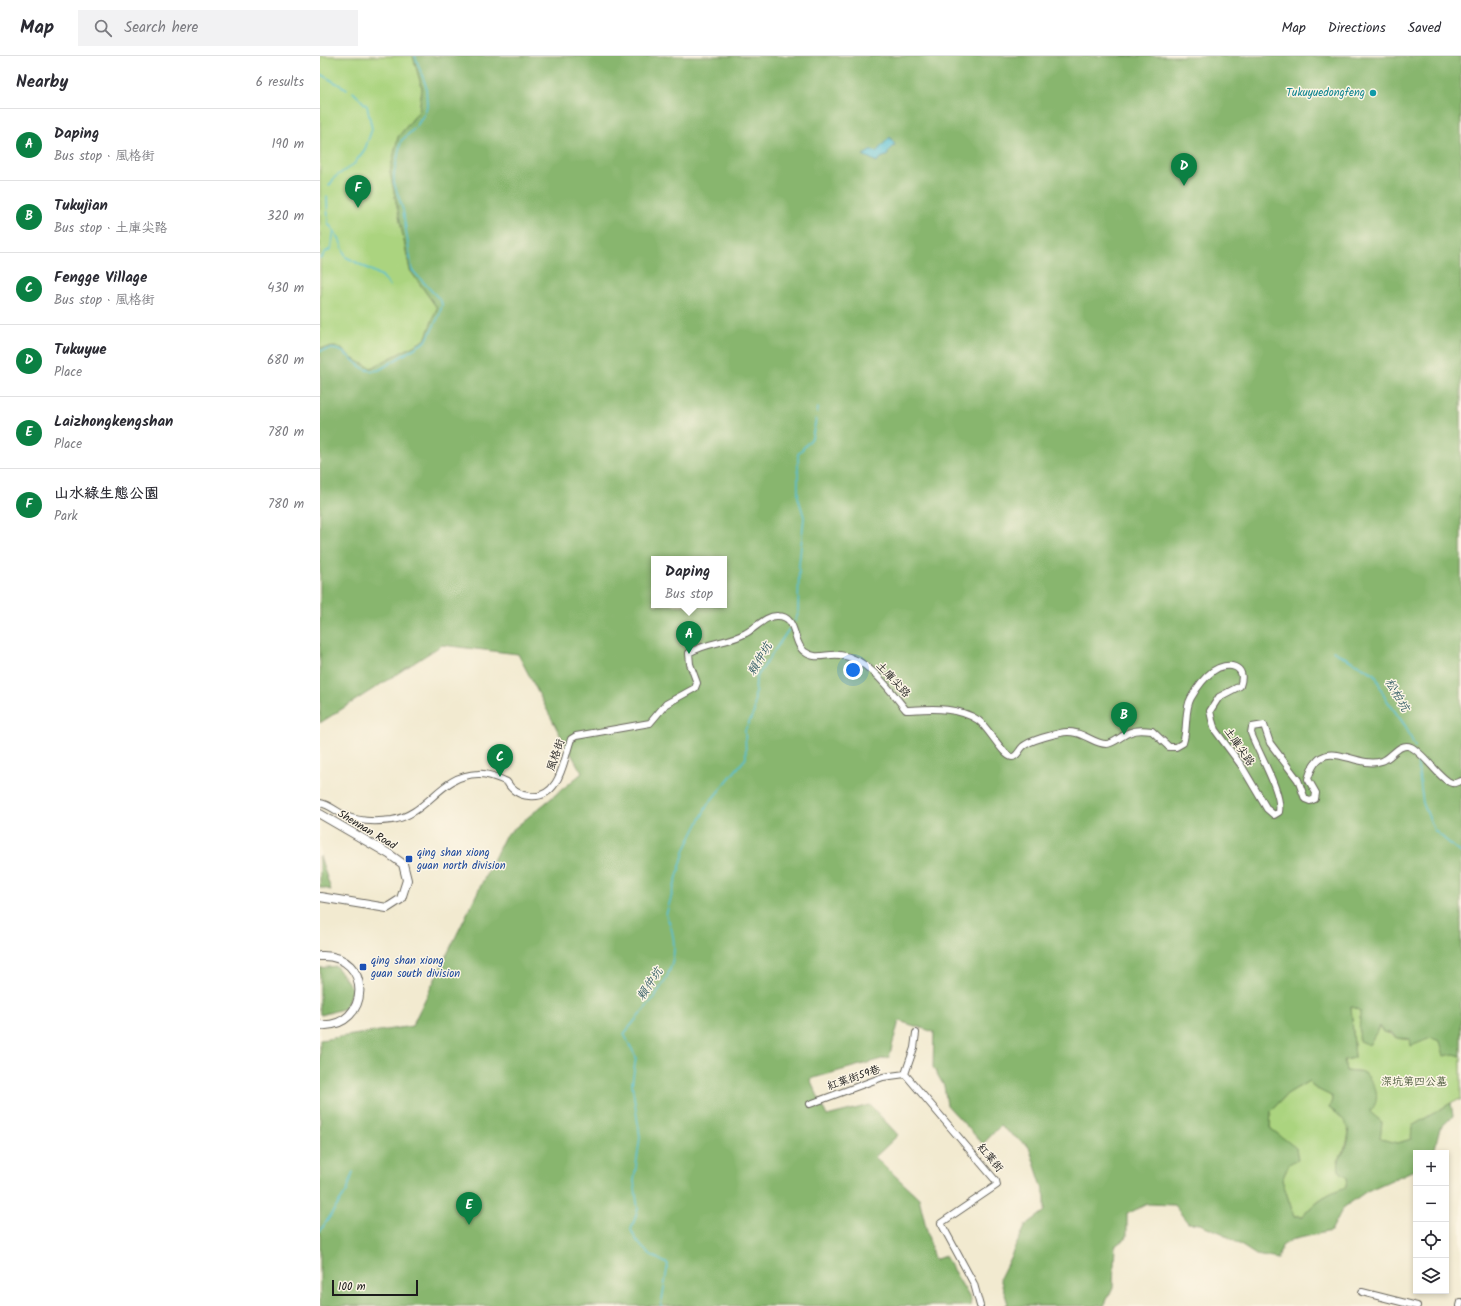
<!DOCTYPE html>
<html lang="en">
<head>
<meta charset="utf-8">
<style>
	:root { --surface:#fff; --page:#f2f2f3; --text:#2b2b33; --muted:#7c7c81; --line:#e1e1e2; --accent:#0b8043 }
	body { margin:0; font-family:Kalam,"LXGW WenKai TC",sans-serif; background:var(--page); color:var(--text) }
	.controls { position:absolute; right:12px; bottom:12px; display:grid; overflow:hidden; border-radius:0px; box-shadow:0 2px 6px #0003 }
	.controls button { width:36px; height:36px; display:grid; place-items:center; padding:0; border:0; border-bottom:1px solid var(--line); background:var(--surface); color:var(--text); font:20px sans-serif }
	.scale { position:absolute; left:12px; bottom:10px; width:86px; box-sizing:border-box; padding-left:4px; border:2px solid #1c1c1c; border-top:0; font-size:11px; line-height:14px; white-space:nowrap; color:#1c1c1c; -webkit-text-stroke:3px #fcf5e5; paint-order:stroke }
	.you { position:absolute; left:533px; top:614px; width:14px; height:14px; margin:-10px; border:3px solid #fff; border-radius:50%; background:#1a73e8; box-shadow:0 0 0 6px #1a73e833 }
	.badge { display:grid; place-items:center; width:26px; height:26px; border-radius:50%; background:var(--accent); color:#fff; font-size:13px; font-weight:700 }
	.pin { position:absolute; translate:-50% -33px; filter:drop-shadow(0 1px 2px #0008) }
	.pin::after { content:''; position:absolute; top:21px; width:14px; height:12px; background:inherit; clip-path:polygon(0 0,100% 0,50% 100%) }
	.popup { position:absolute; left:331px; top:500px; width:76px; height:52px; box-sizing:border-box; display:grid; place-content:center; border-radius:0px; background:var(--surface); filter:drop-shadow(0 1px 3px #0005); font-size:13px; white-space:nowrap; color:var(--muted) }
	.popup b { font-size:15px; color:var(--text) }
	.popup::after { content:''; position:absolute; left:50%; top:100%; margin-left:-8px; border:8px solid transparent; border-top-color:var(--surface) }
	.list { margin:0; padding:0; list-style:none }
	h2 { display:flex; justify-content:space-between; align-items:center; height:52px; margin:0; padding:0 16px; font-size:17px }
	h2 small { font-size:13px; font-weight:400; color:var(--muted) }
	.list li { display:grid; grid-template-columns:26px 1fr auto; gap:12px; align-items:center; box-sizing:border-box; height:72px; padding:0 16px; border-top:1px solid var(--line) }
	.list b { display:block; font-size:15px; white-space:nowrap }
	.list p { margin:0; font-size:13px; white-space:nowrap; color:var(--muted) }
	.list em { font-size:13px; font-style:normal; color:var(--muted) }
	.icon { flex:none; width:22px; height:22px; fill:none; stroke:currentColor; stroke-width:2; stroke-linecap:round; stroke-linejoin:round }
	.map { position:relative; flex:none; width:1141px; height:1250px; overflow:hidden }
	header { display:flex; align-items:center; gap:24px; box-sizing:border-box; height:56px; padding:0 20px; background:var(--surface); border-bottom:1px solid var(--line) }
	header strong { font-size:19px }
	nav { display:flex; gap:22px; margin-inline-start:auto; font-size:14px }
	.search { width:280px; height:36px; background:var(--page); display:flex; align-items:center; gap:10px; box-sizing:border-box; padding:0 14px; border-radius:0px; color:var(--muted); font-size:15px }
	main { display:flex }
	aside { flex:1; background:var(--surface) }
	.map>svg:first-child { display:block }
</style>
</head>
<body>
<header>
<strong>Map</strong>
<div class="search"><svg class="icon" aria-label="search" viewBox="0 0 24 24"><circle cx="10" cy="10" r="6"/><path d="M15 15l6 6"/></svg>Search here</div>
<nav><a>Map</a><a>Directions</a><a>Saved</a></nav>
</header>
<main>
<aside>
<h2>Nearby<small>6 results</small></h2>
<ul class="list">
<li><span class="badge">A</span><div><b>Daping</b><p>Bus stop · 風格街</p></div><em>190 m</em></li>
<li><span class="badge">B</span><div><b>Tukujian</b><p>Bus stop · 土庫尖路</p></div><em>320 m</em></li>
<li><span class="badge">C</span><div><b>Fengge Village</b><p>Bus stop · 風格街</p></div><em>430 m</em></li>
<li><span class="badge">D</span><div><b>Tukuyue</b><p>Place</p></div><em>680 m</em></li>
<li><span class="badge">E</span><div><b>Laizhongkengshan</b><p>Place</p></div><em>780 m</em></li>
<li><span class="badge">F</span><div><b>山水綠生態公園</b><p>Park</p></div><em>780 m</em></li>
</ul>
</aside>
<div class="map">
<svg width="1141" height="1250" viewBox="0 0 1141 1250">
	<rect width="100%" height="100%" fill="#fcf5e5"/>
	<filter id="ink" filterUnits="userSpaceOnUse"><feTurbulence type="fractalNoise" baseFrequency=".025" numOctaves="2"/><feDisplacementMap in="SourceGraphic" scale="8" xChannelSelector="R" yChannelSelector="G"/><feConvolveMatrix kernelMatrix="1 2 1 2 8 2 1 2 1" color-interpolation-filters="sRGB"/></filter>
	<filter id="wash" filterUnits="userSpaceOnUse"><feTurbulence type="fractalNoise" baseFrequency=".012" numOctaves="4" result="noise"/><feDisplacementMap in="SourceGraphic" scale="16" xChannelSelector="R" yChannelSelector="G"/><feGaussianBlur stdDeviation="0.9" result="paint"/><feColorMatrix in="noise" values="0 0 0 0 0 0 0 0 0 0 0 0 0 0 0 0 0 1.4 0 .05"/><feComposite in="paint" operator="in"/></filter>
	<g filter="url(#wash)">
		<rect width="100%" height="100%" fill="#f2ead0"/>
		<path fill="#abd47f" stroke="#64784e" d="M 0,0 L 93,0 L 102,32 L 99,55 L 78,81 L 70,116 L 90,214 L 117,252 L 105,284 L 51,312 L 33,303 L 19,291 L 0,292 Z
			M 1031,950 L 1040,955 L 1049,989 L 1059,970 L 1063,976 C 1070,977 1072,980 1077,982 C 1090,986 1105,979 1118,984 C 1127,988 1131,997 1141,1000 L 1141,1044 L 1136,1044 L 1092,1070 L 1092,1083 L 1078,1087 L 1059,1083 L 1062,1066 L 1049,1056 L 1045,1017 L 1026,1015 L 1024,1004 L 1035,1002 Z
			M 989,1025 L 995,1032 L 1014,1041 L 1009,1052 C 1013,1055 1019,1058 1023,1061 C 1035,1074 1025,1093 1018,1105 L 1027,1121 L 1026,1132 C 1006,1138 997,1143 983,1160 L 974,1160 L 962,1124 L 969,1108 L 961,1081 L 950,1072 L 951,1055 L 967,1038 Z"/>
		<path fill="#88b66e" stroke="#526945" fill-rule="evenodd" d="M 93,0 L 1141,0 L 1141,1000 L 1134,998 L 1124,1000 L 1120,985 L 1111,982 L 1091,990 L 1090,983 L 1077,982 L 1071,977 L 1063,976 L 1060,970 L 1049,989 L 1039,985 L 1040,955 L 1031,950 L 1035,1002 L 1024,1004 L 1026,1015 L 1045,1017 C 1056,1030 1062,1042 1050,1056 L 1062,1066 L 1060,1083 L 1078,1087 L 1091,1083 L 1092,1070 L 1131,1047 L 1133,1060 L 1120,1072 L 1114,1096 L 1096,1097 L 1096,1112 L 1094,1114 L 1047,1135 L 1023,1152 L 1011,1175 L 971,1184 L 962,1190 L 958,1203 L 936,1199 L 902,1177 L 880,1168 L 868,1167 L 854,1149 L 827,1148 L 807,1158 L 807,1181 L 795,1190 L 793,1231 L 784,1250 L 684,1250 L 688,1248 L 680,1222 L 706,1169 L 725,1155 L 725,1140 L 709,1091 L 680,1070 L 663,1088 L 627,1049 L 624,1030 L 613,1011 L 614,976 L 579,965 L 569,1001 L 490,1023 L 507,1060 L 550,1049 L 578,1079 L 555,1101 L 599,1142 L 614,1204 L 625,1200 L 651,1244 L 650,1250 L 0,1250 L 0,984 L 92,970 L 185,780 L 262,717 L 238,675 L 198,598 L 122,589 L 0,667 L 0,292 L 19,291 L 33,303 L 51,312 L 105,284 L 117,252 L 90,214 L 70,116 L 78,81 L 99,55 L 102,32 ZM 334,503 L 404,503 L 404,549 L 334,549 ZM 989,1025 L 995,1032 L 1013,1041 L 1009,1052 C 1024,1062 1034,1072 1026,1091 C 1021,1102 1017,1103 1019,1115 L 1027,1121 L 1026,1131 C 1006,1138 997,1144 983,1160 L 974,1160 L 962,1124 L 969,1108 L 978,1103 L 976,1092 L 950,1072 L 951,1055 L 967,1038 Z
			M 0,800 L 11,834 L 0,831 Z
			M 16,910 L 32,932 L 26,952 L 1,959 L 0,958 L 0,912 Z"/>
		<path fill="#56bfd3" stroke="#396e78" d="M 570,81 L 575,89 L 568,96 L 568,99 L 559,103 L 557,106 L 543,99 L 552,94 L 556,96 Z"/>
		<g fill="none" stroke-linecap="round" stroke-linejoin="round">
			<path stroke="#56bfd3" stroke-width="1.5" d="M 0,18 L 27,33
				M 9,130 L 15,121 L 34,108 L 45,93 L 52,73 L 47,50 L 33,36
				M 7,140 L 8,167 L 19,182 L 26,201 L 62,220 L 70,230
				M 0,202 L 2,202 L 4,197 L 11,193 L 14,174
				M 0,295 C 32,284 32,320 59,314 L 106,285 L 119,260 L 122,249 L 121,245 L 92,214 L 83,154 L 74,127 L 74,118 L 81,85 L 96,71 L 105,57 L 107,50 L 106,30 L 95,0
				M 497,357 L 498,352
				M 475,565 L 478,558 L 479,509 L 484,461 L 478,441 L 478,398 L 492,382 L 496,363
				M 1013,595 L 1055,618 L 1064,640 L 1086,671 L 1095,691
				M 1097,704 L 1103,747 L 1114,774 L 1141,797
				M 0,1175 L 27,1135 L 33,1116
				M 341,1250 L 348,1208 C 329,1199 320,1193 311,1174 L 318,1153 L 314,1125 L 320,1081 L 312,1028 L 316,1001 L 304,978 C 333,941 371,910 346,859 L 365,793 L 388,748 L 426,702 L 425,674 L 434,656 L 436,622 L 469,573"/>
		</g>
	</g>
	<g filter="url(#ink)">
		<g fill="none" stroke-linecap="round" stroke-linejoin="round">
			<defs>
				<path id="minor" d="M 0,747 C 8,748 16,755 24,759 C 38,766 56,766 72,764 C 109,758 119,719 158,718 C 168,717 178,722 187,726 C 192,735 199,739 209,740 C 240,744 244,703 251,683 L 256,680 L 330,667 L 346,648 L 375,632 L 377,627 L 370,608 L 369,597 C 387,586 409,587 426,577 C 436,572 446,559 458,560 C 478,560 472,588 485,596 C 497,605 507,597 520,599 C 548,602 570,634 586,654 C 610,653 637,650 658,664 C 668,671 684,701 692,701 C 698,701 700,691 705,689 C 714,683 729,680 740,677 C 761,672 772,688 786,688 C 795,688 802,678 811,676 C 817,673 825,674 832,675 L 849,691 L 856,691 L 863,687 C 868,672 864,654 871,642 C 876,633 885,621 893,615 C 907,605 928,609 920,630 L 899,641 L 890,655 L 892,664 L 895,674 L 921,709 L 947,753 L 954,759 L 959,756 C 963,737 938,697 931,677 L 932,671 L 944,669 L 950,687 L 978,724 L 985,743 L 990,745 L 995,743 L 996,737 L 988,723 C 1002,675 1033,714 1062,705 C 1072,702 1079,686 1091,691 C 1105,698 1121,725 1132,727 C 1135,728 1138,726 1141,725
					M 585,1018 L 676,1125 L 677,1129 L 621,1167 L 654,1228 L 660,1250
					M 585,1018 L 594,992 L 596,977
					M 490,1048 L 563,1021 L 585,1018
					M 1042,1236 L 1097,1250
					M 1140,1250 L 1141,1246"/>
				<path id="major" d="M 0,758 L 69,798 L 83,808 L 87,824 L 81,843 L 67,852 L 0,841
					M 0,900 C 54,897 51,973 0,969"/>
			</defs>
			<use href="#minor" stroke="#67645b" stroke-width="8"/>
			<use href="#major" stroke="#67645b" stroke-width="10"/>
			<use href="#minor" stroke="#fff" stroke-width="6"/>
			<use href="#major" stroke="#fff" stroke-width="8"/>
		</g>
	</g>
	<circle fill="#0f9aa8" stroke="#fcf5e5" stroke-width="1.5" cx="1053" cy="37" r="4"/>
	<g fill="#1a4fb4" stroke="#fcf5e5" stroke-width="1.5">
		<rect x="85" y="799" width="8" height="8" rx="2"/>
		<rect x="39" y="907" width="8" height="8" rx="2"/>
	</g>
	<g text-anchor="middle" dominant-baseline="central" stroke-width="3" stroke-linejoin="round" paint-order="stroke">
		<g font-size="11" fill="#0d838f" stroke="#fcf5e5" text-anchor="end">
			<text x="1045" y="37">Tukuyuedongfeng</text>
		</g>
		<g font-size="11" fill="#1c1c1c" stroke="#fcf5e5">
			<text transform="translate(573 624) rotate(47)">土庫尖路</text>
			<text transform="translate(919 691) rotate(55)">土庫尖路</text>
			<text transform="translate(236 699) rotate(-71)">風格街</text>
			<text transform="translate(47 774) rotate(31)">Shennan Road</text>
			<text transform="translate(534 1022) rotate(-19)">紅葉街59巷</text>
			<text transform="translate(670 1102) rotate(50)">紅葉街</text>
		</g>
		<g font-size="11" fill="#164399" stroke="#fcf5e5" text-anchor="start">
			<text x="97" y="797">qing shan xiong<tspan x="97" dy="13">guan north division</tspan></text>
			<text x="51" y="905">qing shan xiong<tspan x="51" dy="13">guan south division</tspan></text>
		</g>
		<g font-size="11" fill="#4e5c3f" stroke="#fcf5e5">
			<text x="1094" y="1026">深坑第四公墓</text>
		</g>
		<g font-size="12" font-style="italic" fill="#335d65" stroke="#fcf5e5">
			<text transform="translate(440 603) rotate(-59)">賴仲坑</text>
			<text transform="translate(1077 639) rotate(60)">松柏坑</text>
			<text transform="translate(330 928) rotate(-56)">賴仲坑</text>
		</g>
	</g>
</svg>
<div class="controls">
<button>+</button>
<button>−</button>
<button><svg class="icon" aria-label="locate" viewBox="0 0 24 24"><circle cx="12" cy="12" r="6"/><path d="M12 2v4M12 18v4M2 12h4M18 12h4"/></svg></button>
<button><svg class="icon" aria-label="layers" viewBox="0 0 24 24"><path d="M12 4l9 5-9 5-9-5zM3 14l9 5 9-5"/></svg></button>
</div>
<div class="scale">100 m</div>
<div class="you"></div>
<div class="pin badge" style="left:369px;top:598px">A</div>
<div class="popup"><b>Daping</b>Bus stop</div>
<div class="pin badge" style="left:804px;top:679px">B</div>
<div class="pin badge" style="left:180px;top:721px">C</div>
<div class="pin badge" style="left:864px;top:130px">D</div>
<div class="pin badge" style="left:149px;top:1169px">E</div>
<div class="pin badge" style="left:38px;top:152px">F</div>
</div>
</main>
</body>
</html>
